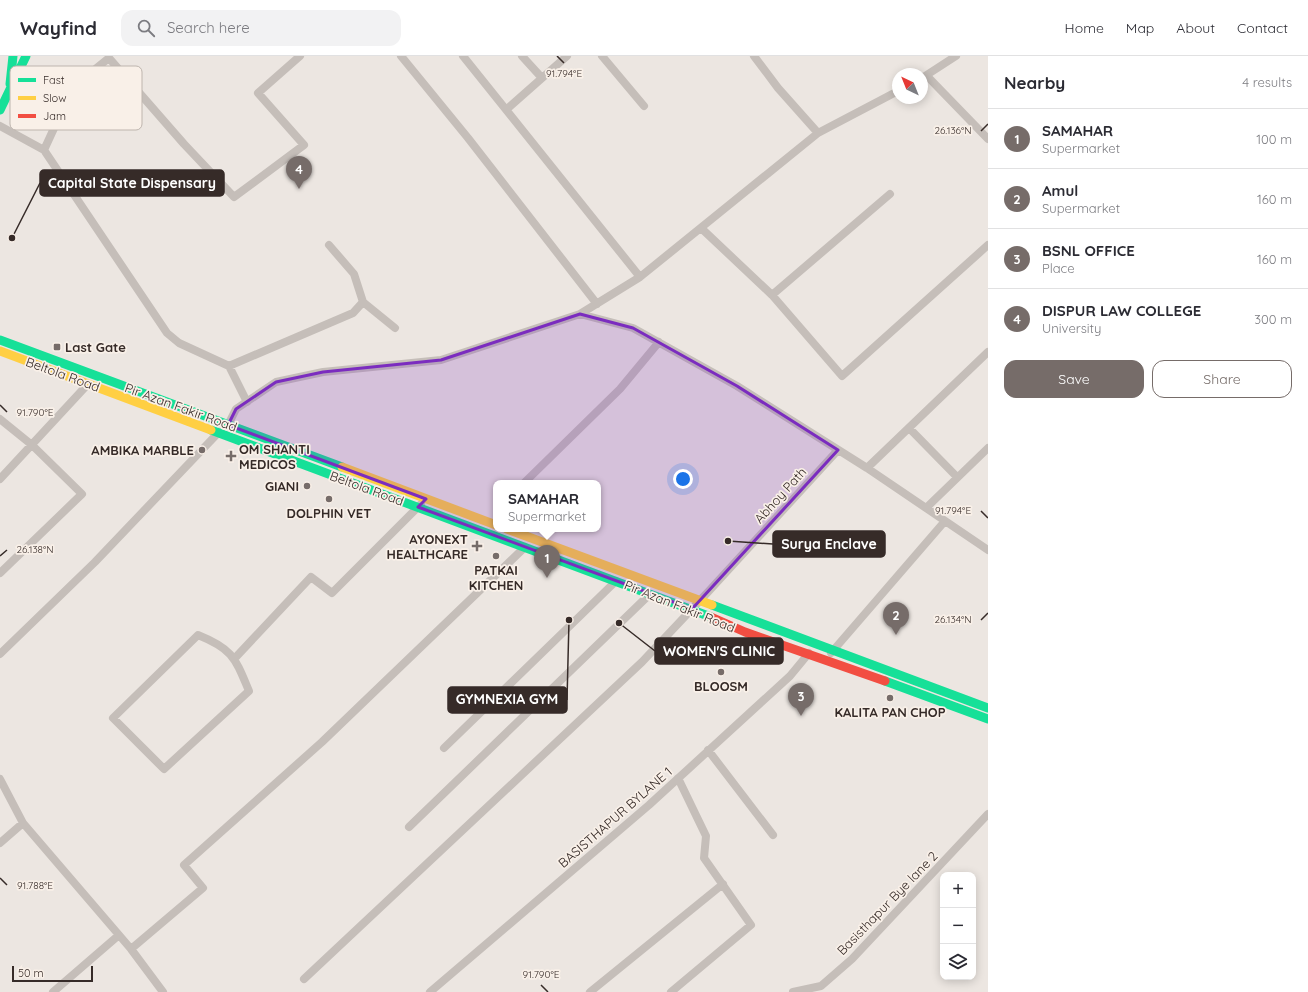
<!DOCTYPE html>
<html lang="en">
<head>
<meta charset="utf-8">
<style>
	:root { --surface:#fff; --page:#f2f2f3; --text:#2b2b33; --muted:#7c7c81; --line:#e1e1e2; --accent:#766c69 }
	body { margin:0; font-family:Quicksand,sans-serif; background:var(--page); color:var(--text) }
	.controls { position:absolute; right:12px; bottom:12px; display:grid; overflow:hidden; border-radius:8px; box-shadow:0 2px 10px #0003 }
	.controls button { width:36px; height:36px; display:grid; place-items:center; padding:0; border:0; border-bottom:1px solid var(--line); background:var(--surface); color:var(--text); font:20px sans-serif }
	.compass { position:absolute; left:892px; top:12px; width:36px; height:36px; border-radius:50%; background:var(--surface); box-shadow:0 2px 10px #0003; rotate:317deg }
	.scale { position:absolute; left:12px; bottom:10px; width:81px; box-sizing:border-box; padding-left:4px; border:2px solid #362b28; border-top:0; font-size:11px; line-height:14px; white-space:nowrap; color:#362b28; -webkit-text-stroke:3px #f9f0e8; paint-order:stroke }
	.you { position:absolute; left:683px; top:423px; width:14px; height:14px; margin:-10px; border:3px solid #fff; border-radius:50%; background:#1a73e8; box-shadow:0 0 0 6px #1a73e833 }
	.badge { display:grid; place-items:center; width:26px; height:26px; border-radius:50%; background:var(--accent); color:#fff; font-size:13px; font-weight:700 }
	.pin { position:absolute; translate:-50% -33px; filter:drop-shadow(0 1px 2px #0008) }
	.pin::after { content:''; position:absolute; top:21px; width:14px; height:12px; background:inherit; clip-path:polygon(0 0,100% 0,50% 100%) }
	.popup { position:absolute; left:493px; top:424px; width:108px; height:52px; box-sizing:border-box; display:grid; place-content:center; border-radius:8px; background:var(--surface); filter:drop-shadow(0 1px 3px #0005); font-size:13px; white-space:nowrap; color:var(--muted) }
	.popup b { font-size:15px; color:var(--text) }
	.popup::after { content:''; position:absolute; left:50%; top:100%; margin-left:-8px; border:8px solid transparent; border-top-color:var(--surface) }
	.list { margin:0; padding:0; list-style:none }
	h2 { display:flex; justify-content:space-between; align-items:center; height:52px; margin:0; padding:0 16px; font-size:17px }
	h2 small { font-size:13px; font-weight:400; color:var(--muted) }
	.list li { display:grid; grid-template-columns:26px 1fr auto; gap:12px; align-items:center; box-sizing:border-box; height:60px; padding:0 16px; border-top:1px solid var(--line) }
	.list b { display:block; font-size:15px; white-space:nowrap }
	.list p { margin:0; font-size:13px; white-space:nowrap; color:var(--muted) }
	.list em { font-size:13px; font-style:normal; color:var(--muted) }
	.actions { display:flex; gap:8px; padding:12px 16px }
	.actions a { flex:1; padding:9px 0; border:1px solid var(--accent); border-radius:12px; text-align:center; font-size:14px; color:var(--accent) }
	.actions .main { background:var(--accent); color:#fff }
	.icon { flex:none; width:22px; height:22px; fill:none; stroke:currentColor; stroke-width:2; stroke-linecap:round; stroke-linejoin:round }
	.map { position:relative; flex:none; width:988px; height:936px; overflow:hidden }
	header { display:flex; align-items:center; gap:24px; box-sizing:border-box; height:56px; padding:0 20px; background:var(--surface); border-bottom:1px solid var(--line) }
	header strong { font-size:19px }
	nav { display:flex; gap:22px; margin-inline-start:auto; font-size:14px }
	.search { width:280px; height:36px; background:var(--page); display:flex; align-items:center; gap:10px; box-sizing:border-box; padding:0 14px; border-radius:12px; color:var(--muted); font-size:15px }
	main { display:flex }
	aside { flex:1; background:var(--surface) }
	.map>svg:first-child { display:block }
</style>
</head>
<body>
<header>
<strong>Wayfind</strong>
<div class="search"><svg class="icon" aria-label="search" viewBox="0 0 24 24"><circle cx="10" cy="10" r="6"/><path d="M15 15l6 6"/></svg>Search here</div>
<nav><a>Home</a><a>Map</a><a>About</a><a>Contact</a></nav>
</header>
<main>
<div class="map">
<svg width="988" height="936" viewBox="0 0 988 936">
	<rect width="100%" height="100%" fill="#ece6e1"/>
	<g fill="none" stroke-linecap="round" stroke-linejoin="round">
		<path stroke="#c5beb9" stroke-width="8" d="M 401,0 L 468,82 L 597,248
			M 463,0 L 640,221
			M 522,0 L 542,22
			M 602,0 L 644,50
			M 754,0 L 778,32 L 818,77
			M 927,20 L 988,83
			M 922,22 L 956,0
			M 507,53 L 567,0
			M 0,70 L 44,94 L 73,31 L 109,2 L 184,88 L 234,141 L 304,89 L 258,37 L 300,0
			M 44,94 L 167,277 L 179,287 L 229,310 L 247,346
			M 701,172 L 772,239 L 842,320 L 988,189
			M 772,239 L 890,138
			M 363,246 L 395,272
			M 580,258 L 633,272 L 737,330 L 867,412 L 988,494
			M 229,310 L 353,257 L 363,246 L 354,218 L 329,189
			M 0,363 L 32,389 L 82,438 L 0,517
			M 228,369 L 236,353 L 276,326 L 323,316 L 441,304 L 580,258 L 640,221 L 818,77 L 898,35
			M 909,372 L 957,421
			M 867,412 L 988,296
			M 0,423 L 88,328
			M 524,427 L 620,333 L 659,286
			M 926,452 L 988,392
			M 198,579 C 233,593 235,602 249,635 L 164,713 L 113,662 Z
			M 831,597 L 945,465
			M 0,598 L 95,506 L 219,376
			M 235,602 L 311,521 L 332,537 L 421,448
			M 444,692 L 616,525
			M 708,694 L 773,779
			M 0,723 L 23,767 L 131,893 L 163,936
			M 409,771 L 650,538
			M 0,787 L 23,767
			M 131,893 L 203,832 L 184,809 L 322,686 L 525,491
			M 304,923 L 642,606 L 708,536 L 838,394
			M 53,936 L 119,879
			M 430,936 L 649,749 L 790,620 L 809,597
			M 590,936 L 723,828
			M 671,936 L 751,869 L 704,802 L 706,780 L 678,722
			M 793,936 L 821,930 L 852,903 L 988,758"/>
		<path stroke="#16e098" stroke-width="9" d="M 10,28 L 13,0
			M 0,54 L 26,0
			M 0,284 L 342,411
			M 211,374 L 711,561
			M 712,549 L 988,652
			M 885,625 L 988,663"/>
		<path stroke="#ffcf43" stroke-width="9" d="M 0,295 L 211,374
			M 342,411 L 496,469
			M 507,473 L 712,549"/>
		<path stroke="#f24e42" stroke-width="9" d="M 711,561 L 745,576 L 885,625"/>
	</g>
	<path fill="#7b2cbf" fill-opacity="0.2" stroke="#7b2cbf" stroke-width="3" stroke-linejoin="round" d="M 580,258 L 633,272 L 737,330 L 838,394 L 692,553 L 418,451 L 426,443 L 228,369 L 236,353 L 276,326 L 323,316 L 441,304 Z"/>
	<path fill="none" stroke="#362b28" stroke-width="1.5" d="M 557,0 L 564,7M 981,75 L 988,68M 0,349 L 7,356M 981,455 L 988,462M 0,500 L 7,494M 981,564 L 988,557M 0,822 L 7,829M 541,929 L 548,936"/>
	<g fill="#766c69" stroke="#f9f0e8" stroke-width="1.5">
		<rect x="53" y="287" width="8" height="8" rx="2"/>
		<circle cx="202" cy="394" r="4"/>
		<path d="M229 394h4v4h4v4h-4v4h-4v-4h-4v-4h4z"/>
		<circle cx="307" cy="430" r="4"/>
		<circle cx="329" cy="443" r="4"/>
		<path d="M475 484h4v4h4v4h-4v4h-4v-4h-4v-4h4z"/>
		<circle cx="496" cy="500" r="4"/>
		<circle cx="721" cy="616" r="4"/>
		<circle cx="890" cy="642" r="4"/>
	</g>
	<g text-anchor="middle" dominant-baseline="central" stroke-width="3.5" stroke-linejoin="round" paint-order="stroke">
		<g font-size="13" font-weight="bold" fill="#362b28" stroke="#f9f0e8">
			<text x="65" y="291" text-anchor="start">Last Gate</text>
			<text x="239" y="393" text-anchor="start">OM SHANTI<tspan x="239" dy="15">MEDICOS</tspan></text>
			<text x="194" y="394" text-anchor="end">AMBIKA MARBLE</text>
			<text x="299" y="430" text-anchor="end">GIANI</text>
			<text x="329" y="457">DOLPHIN VET</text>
			<text x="468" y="483" text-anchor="end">AYONEXT<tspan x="468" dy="15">HEALTHCARE</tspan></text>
			<text x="496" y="514">PATKAI<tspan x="496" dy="15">KITCHEN</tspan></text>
			<text x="721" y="630">BLOOSM</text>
			<text x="890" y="656">KALITA PAN CHOP</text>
		</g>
		<g font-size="13" fill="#362b28" stroke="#f9f0e8">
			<text transform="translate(63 318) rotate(20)">Beltola Road</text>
			<text transform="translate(181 351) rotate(20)">Pir Azan Fakir Road</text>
			<text transform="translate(367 432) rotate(20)">Beltola Road</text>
			<text transform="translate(780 439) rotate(-48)">Abhoy Path</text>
			<text transform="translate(680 550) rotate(22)">Pir Azan Fakir Road</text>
			<text transform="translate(615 761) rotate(-41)">BASISTHAPUR BYLANE 1</text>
			<text transform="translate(887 847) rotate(-46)">Basisthapur Bye lane 2</text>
		</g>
	</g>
	<rect x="10" y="10" width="132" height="64" rx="6" fill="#f9f0e8" stroke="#beb5ae" stroke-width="1"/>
	<rect x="18" y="22" width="18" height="4" fill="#16e098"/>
	<rect x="18" y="40" width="18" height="4" fill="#ffcf43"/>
	<rect x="18" y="58" width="18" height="4" fill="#f24e42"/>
	<g font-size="11" fill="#362b28">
		<text x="43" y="28">Fast</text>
		<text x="43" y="46">Slow</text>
		<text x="43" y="64">Jam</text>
	</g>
	<g font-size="10" text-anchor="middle" fill="#362b28" stroke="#f9f0e8" stroke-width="3.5" stroke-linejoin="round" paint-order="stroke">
		<text x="564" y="21">91.794°E</text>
		<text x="953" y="78">26.136°N</text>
		<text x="35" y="360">91.790°E</text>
		<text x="953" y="458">91.794°E</text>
		<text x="35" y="497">26.138°N</text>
		<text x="953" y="567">26.134°N</text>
		<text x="35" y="833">91.788°E</text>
		<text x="541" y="922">91.790°E</text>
	</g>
	<path fill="none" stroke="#362b28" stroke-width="1.5" d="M12 182L40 127M728 485L773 488M619 567L655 595M569 564L567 644"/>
	<g fill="#362b28" stroke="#f9f0e8" stroke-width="1.5">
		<circle cx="12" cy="182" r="4"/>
		<circle cx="728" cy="485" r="4"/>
		<circle cx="619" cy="567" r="4"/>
		<circle cx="569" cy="564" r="4"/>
	</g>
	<g fill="#362b28" stroke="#362b28" stroke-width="1.5">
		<rect x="40" y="114" width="184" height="26" rx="4"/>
		<rect x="773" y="475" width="112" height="26" rx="4"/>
		<rect x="655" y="582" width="128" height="26" rx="4"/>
		<rect x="448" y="631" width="119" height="26" rx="4"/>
	</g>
	<g font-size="14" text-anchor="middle" font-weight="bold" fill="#fff">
		<text x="132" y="132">Capital State Dispensary</text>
		<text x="829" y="493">Surya Enclave</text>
		<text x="719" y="600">WOMEN'S CLINIC</text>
		<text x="507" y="648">GYMNEXIA GYM</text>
	</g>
</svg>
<div class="controls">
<button>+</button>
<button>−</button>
<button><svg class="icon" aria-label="layers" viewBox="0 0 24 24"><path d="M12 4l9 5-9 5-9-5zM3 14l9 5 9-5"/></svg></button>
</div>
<svg class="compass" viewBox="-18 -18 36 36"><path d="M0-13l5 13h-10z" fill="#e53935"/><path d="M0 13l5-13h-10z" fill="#7c7c81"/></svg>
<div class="scale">50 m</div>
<div class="you"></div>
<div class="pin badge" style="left:547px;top:522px">1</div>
<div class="popup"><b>SAMAHAR</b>Supermarket</div>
<div class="pin badge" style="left:896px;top:579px">2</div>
<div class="pin badge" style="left:801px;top:660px">3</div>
<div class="pin badge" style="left:299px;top:133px">4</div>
</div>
<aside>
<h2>Nearby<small>4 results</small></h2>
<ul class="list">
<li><span class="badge">1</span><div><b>SAMAHAR</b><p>Supermarket</p></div><em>100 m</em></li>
<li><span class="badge">2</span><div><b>Amul</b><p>Supermarket</p></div><em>160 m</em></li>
<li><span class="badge">3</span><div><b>BSNL OFFICE</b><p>Place</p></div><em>160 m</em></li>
<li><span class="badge">4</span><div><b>DISPUR LAW COLLEGE</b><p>University</p></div><em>300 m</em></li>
</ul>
<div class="actions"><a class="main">Save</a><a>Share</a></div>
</aside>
</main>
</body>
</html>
